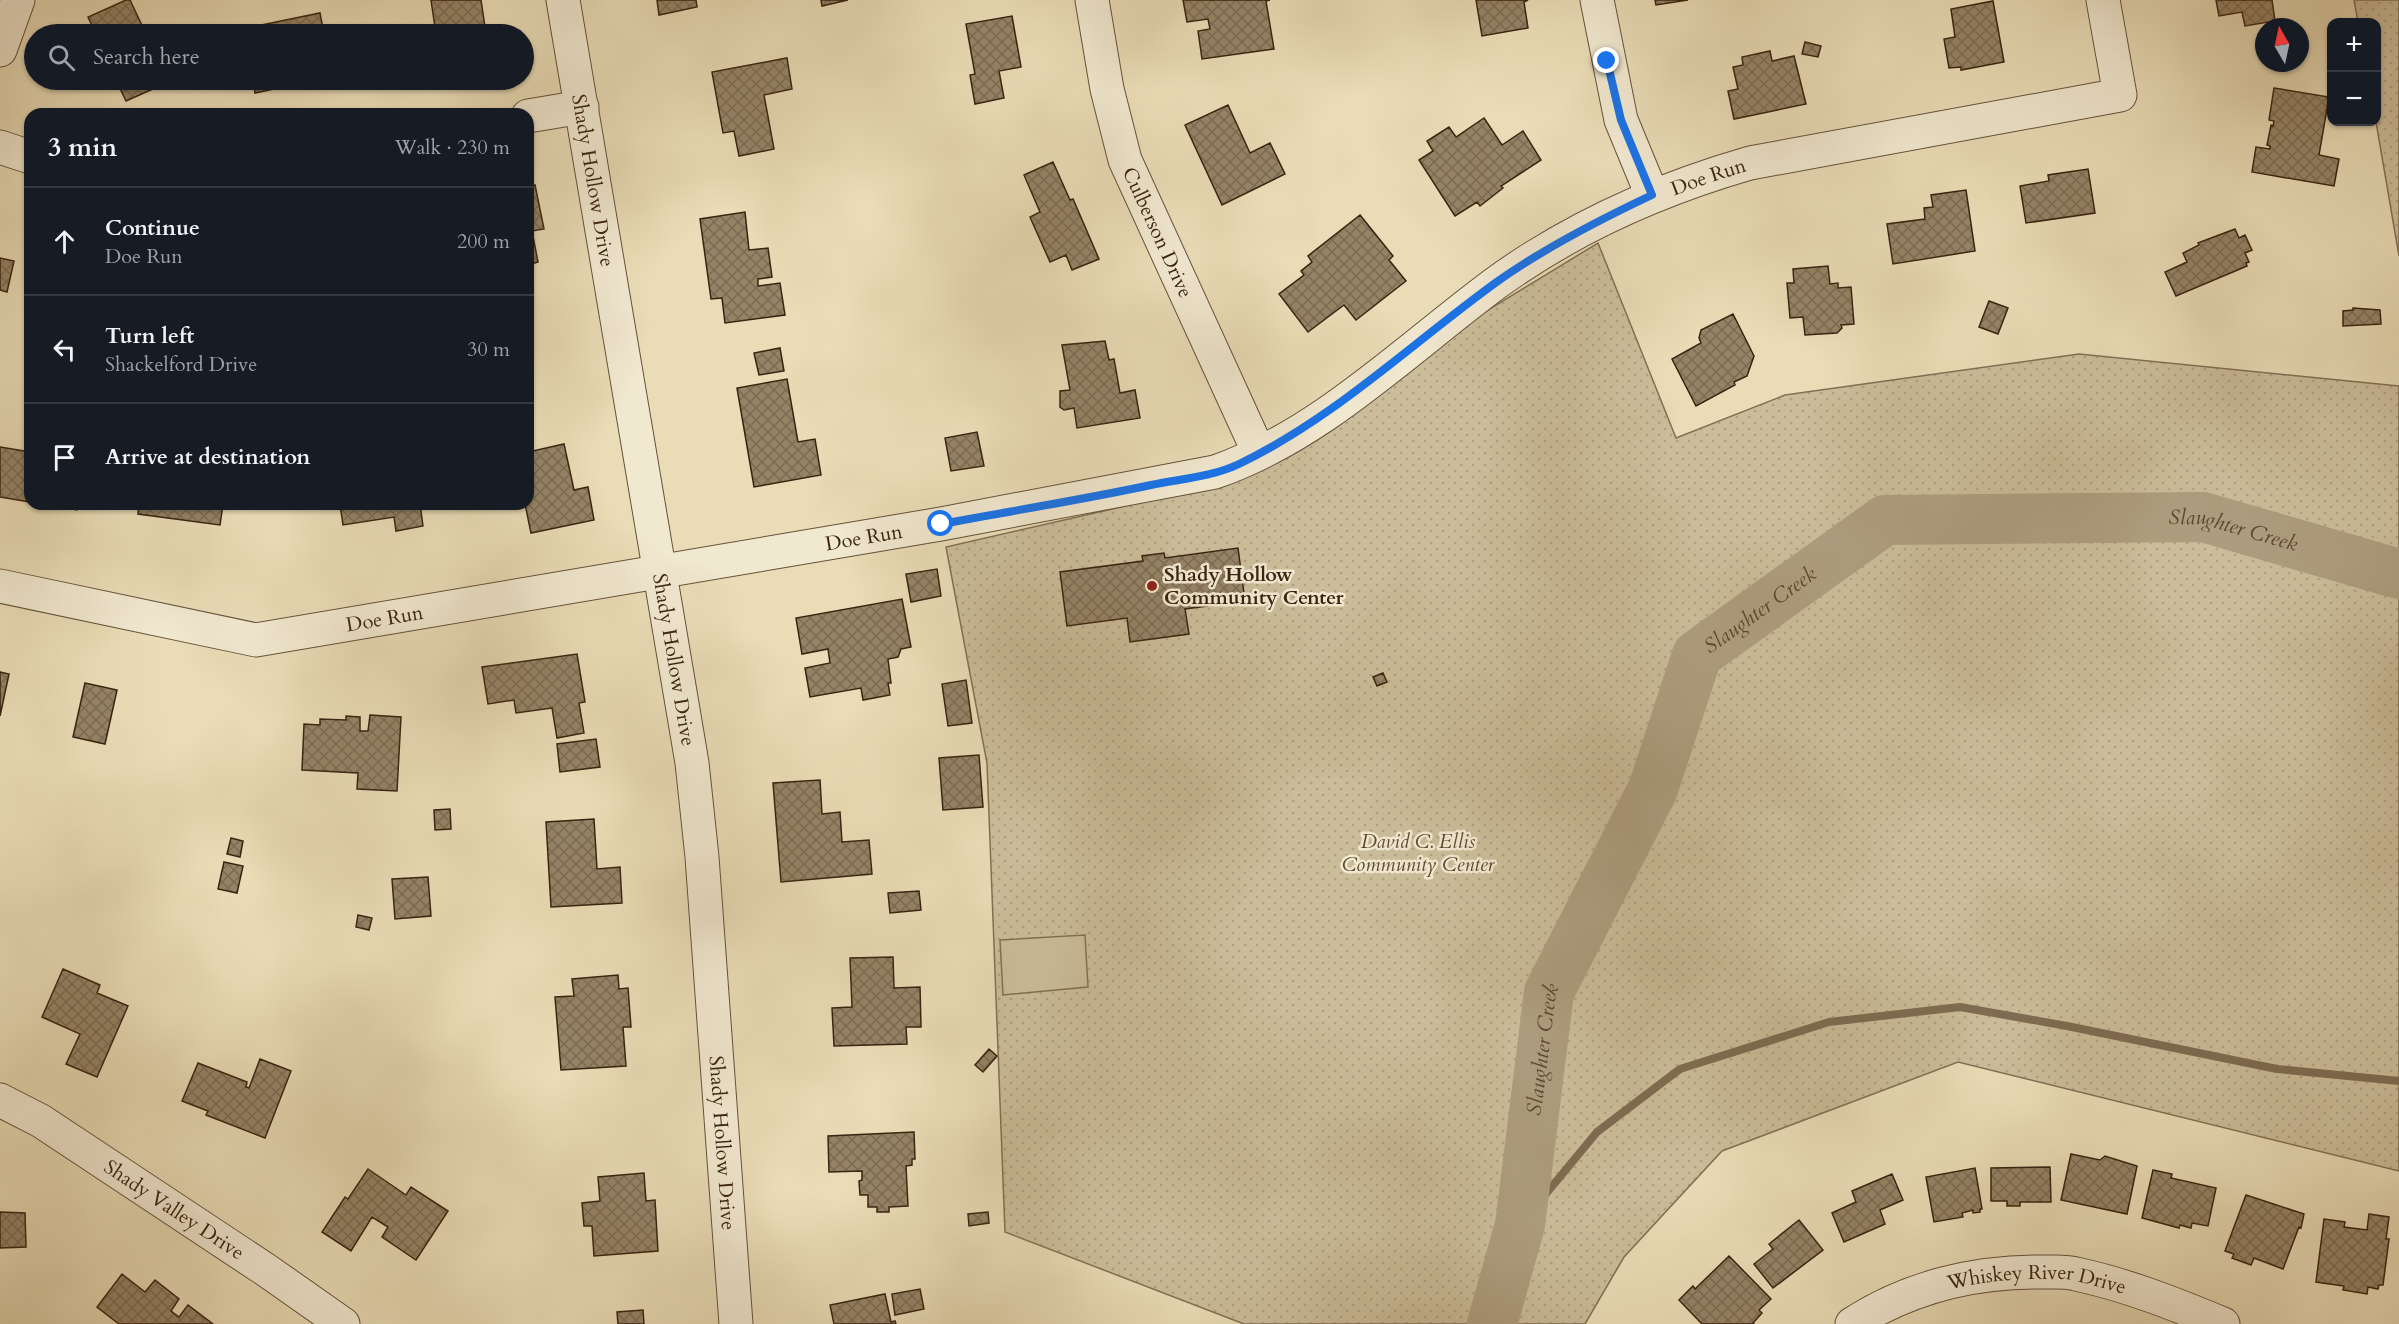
<!DOCTYPE html>
<html lang="en">
<head>
<meta charset="utf-8">
<style>
	:root { --surface:#171b24; --page:#242831; --text:#f1f3f6; --muted:#9ea1a6; --line:#363941 }
	body { margin:0; font-family:Cardo,serif; background:var(--page); color:var(--text) }
	.controls { position:absolute; right:18px; top:18px; display:grid; overflow:hidden; border-radius:12px; box-shadow:0 2px 4px #0004 }
	.controls button { width:54px; height:54px; display:grid; place-items:center; padding:0; border:0; border-bottom:2px solid var(--line); background:var(--surface); color:var(--text); font:30px sans-serif }
	.compass { position:absolute; left:2255px; top:18px; width:54px; height:54px; border-radius:50%; background:var(--surface); box-shadow:0 2px 4px #0004; rotate:351deg }
	.stop { position:absolute; width:18px; height:18px; margin:-14px; border:4px solid #1a73e8; border-radius:50%; background:#fff }
	.stop.end { background:#1a73e8; border-color:#fff; box-shadow:0 2px 6px #0008 }
	.list { margin:0; padding:0; list-style:none }
	h2 { display:flex; justify-content:space-between; align-items:center; height:78px; margin:0; padding:0 24px; font-size:26px }
	h2 small { font-size:20px; font-weight:400; color:var(--muted) }
	.list li { display:grid; grid-template-columns:39px 1fr auto; gap:18px; align-items:center; box-sizing:border-box; height:108px; padding:0 24px; border-top:2px solid var(--line) }
	.list b { display:block; font-size:22px; white-space:nowrap }
	.list p { margin:0; font-size:20px; white-space:nowrap; color:var(--muted) }
	.list em { font-size:20px; font-style:normal; color:var(--muted) }
	.icon { flex:none; width:33px; height:33px; fill:none; stroke:currentColor; stroke-width:2; stroke-linecap:round; stroke-linejoin:round }
	.map { position:relative; flex:none; width:2399px; height:1324px; overflow:hidden }
	.search { position:absolute; background:var(--surface); box-shadow:0 2px 4px #0004; left:24px; top:24px; width:510px; height:66px; display:flex; align-items:center; gap:15px; box-sizing:border-box; padding:0 21px; border-radius:33px; color:var(--muted); font-size:22px }
	.panel { position:absolute; background:var(--surface); box-shadow:0 2px 4px #0004; left:24px; top:108px; width:510px; height:402px; border-radius:18px }
	.map>svg:first-child { display:block }
</style>
</head>
<body>
<div class="map">
<svg width="2399" height="1324" viewBox="0 0 2399 1324">
	<defs>
		<pattern id="grass-dots" width="8" height="8" patternUnits="userSpaceOnUse" patternTransform="scale(1.5)"><rect width="8" height="8" fill="#cbbd9a"/><path d="M2 2h.1M6 6h.1" fill="none" stroke="#afa284" stroke-width="1.8" stroke-linecap="round"/></pattern>
		<pattern id="building-cross-hatch" width="8" height="8" patternUnits="userSpaceOnUse" patternTransform="scale(1.5)"><rect width="8" height="8" fill="#958366"/><path d="M0 0l8 8M0 8l8-8" fill="none" stroke="#7b6b53"/></pattern>
	</defs>
	<rect width="100%" height="100%" fill="#e9dcb6"/>
	<filter id="stains"><feTurbulence type="fractalNoise" baseFrequency=".00333" numOctaves="4"/><feColorMatrix values="0 0 0 0 .2 0 0 0 0 .09 0 0 0 0 .02 0 0 0 .5 -.17"/></filter>
	<radialGradient id="worn" r=".72"><stop offset=".6" stop-color="#630" stop-opacity="0"/><stop offset="1" stop-color="#630" stop-opacity=".3"/></radialGradient>
	<path fill="url(#grass-dots)" stroke="#827055" stroke-width="1.5" d="M 2354,0 L 2399,0 L 2399,256 L 2376,122 L 2376,22 L 2358,22 Z
		M 1598,243 L 1676,438 L 1785,395 L 2079,354 L 2399,386 L 2399,1171 L 1958,1062 L 1722,1151 L 1624,1257 L 1585,1324 L 1244,1324 L 1005,1232 L 987,763 L 946,547 L 1191,491 Z"/>
	<path fill="#cbbd9a" stroke="#827055" stroke-width="1.5" d="M 1085,935 L 1088,987 L 1003,995 L 1000,940 Z"/>
	<g fill="none" stroke-linecap="round" stroke-linejoin="round">
		<path stroke="#7f6c52" stroke-width="8" d="M 1520,1225 L 1597,1132 L 1680,1069 L 1829,1022 L 1960,1007 L 2067,1026 L 2277,1069 L 2399,1081"/>
		<path stroke="#ad9d7e" stroke-width="50" id="s1" d="M 1492,1324 L 1520,1225 L 1549,992 L 1653,789 L 1697,655 L 1885,520 L 2203,517 L 2399,574"/>
	</g>
	<path fill="url(#building-cross-hatch)" stroke="#392310" stroke-width="1.5" d="M 126,0 L 130,0 L 146,34 L 96,34 L 88,17 Z
		M 431,0 L 481,0 L 486,34 L 436,34 Z
		M 657,0 L 696,0 L 697,7 L 659,15 Z
		M 821,0 L 848,0 L 822,6 Z
		M 1183,0 L 1270,0 L 1266,1 L 1274,49 L 1202,59 L 1198,31 L 1210,29 L 1208,19 L 1187,22 Z
		M 1476,0 L 1528,0 L 1524,2 L 1528,28 L 1482,36 Z
		M 1655,0 L 1688,0 L 1656,5 Z
		M 2216,0 L 2272,0 L 2275,21 L 2245,26 L 2242,12 L 2219,16 Z
		M 1993,1 L 2004,62 L 1961,70 L 1961,67 L 1949,68 L 1944,39 L 1955,37 L 1951,9 Z
		M 320,13 L 324,34 L 243,34 L 242,29 Z
		M 1012,16 L 1021,67 L 999,71 L 1004,98 L 975,104 L 970,75 L 975,74 L 966,24 Z
		M 1805,42 L 1821,46 L 1818,57 L 1802,54 Z
		M 1770,51 L 1772,61 L 1794,56 L 1806,104 L 1734,119 L 1728,91 L 1738,89 L 1733,67 L 1743,65 L 1742,57 Z
		M 787,58 L 792,89 L 764,95 L 774,149 L 739,156 L 734,131 L 723,133 L 712,72 Z
		M 116,80 L 173,80 L 126,101 Z
		M 253,80 L 277,80 L 279,88 L 255,93 Z
		M 302,80 L 329,80 L 303,85 Z
		M 2274,88 L 2329,97 L 2319,155 L 2339,159 L 2334,186 L 2252,172 L 2256,147 L 2270,149 L 2270,146 L 2267,145 L 2271,125 L 2273,126 L 2274,121 L 2269,120 Z
		M 1228,105 L 1250,153 L 1270,143 L 1285,174 L 1222,205 L 1185,125 Z
		M 1484,118 L 1502,145 L 1523,131 L 1541,160 L 1501,186 L 1503,188 L 1480,206 L 1477,202 L 1455,216 L 1419,160 L 1433,151 L 1427,141 L 1449,127 L 1456,137 Z
		M 1053,162 L 1070,200 L 1073,199 L 1099,259 L 1072,270 L 1066,255 L 1050,262 L 1030,217 L 1040,212 L 1024,175 Z
		M 2088,169 L 2095,213 L 2026,223 L 2020,186 L 2049,181 L 2048,175 Z
		M 535,185 L 544,229 L 532,231 L 538,262 L 528,265 L 528,187 Z
		M 1966,190 L 1975,251 L 1893,264 L 1887,224 L 1925,219 L 1924,208 L 1933,207 L 1931,195 Z
		M 745,212 L 749,250 L 768,248 L 772,277 L 758,279 L 758,286 L 780,283 L 785,315 L 725,323 L 722,298 L 711,299 L 700,219 Z
		M 1360,215 L 1393,256 L 1389,260 L 1406,281 L 1356,320 L 1344,305 L 1308,332 L 1279,294 L 1304,275 L 1301,271 L 1312,262 L 1308,256 Z
		M 2235,229 L 2239,238 L 2245,235 L 2252,250 L 2245,253 L 2249,262 L 2246,263 L 2247,266 L 2176,296 L 2165,272 L 2187,262 L 2183,253 L 2199,245 L 2198,243 Z
		M 0,258 L 14,261 L 7,292 L 0,290 Z
		M 1828,266 L 1830,284 L 1838,283 L 1838,288 L 1851,287 L 1854,324 L 1841,325 L 1842,328 L 1837,333 L 1805,335 L 1803,317 L 1790,318 L 1787,283 L 1794,283 L 1793,269 Z
		M 1989,301 L 2008,308 L 1998,334 L 1979,327 Z
		M 2353,308 L 2380,310 L 2381,324 L 2343,326 L 2343,311 L 2353,310 Z
		M 1733,314 L 1754,356 L 1747,376 L 1734,382 L 1735,385 L 1696,406 L 1672,359 L 1701,343 L 1699,338 L 1701,330 Z
		M 1105,341 L 1109,360 L 1114,359 L 1120,393 L 1135,390 L 1140,418 L 1077,428 L 1074,408 L 1064,410 L 1060,407 L 1060,391 L 1070,390 L 1062,345 Z
		M 780,348 L 784,371 L 759,375 L 754,353 Z
		M 787,379 L 798,442 L 815,439 L 821,475 L 754,487 L 737,388 Z
		M 977,432 L 984,466 L 951,471 L 945,438 Z
		M 564,444 L 574,490 L 588,487 L 594,520 L 531,533 L 525,504 L 528,504 L 528,452 Z
		M 0,447 L 30,452 L 30,502 L 0,497 Z
		M 42,504 L 78,504 L 77,510 Z
		M 139,504 L 223,504 L 220,525 L 138,514 Z
		M 340,504 L 420,504 L 423,526 L 396,531 L 394,517 L 343,525 Z
		M 1238,548 L 1245,601 L 1185,609 L 1189,634 L 1130,642 L 1127,618 L 1067,626 L 1060,572 L 1143,561 L 1142,556 L 1164,553 L 1165,558 Z
		M 937,569 L 941,596 L 911,602 L 906,574 Z
		M 902,599 L 911,647 L 901,649 L 898,657 L 888,659 L 891,683 L 888,683 L 890,695 L 863,700 L 861,688 L 810,697 L 805,668 L 830,663 L 828,649 L 802,654 L 796,618 Z
		M 577,654 L 585,702 L 579,703 L 584,733 L 557,738 L 552,708 L 516,713 L 514,700 L 488,704 L 482,667 Z
		M 0,672 L 9,674 L 0,716 Z
		M 1383,673 L 1387,682 L 1377,686 L 1373,677 Z
		M 966,680 L 972,723 L 948,726 L 942,684 Z
		M 85,683 L 117,690 L 105,744 L 73,737 Z
		M 370,715 L 401,717 L 397,791 L 357,789 L 358,773 L 302,770 L 304,724 L 320,725 L 320,719 L 346,720 L 346,716 L 360,717 L 360,731 L 368,731 Z
		M 596,739 L 600,767 L 560,772 L 557,744 Z
		M 979,755 L 983,807 L 943,810 L 939,758 Z
		M 820,780 L 822,814 L 840,812 L 842,842 L 869,840 L 872,874 L 781,882 L 773,783 Z
		M 450,809 L 451,829 L 435,830 L 434,810 Z
		M 594,819 L 597,869 L 620,867 L 622,903 L 551,907 L 546,822 Z
		M 231,838 L 243,841 L 240,857 L 227,854 Z
		M 224,862 L 243,866 L 237,893 L 218,889 Z
		M 428,877 L 431,916 L 395,919 L 392,879 Z
		M 919,891 L 921,910 L 890,913 L 888,893 Z
		M 358,915 L 372,918 L 369,930 L 356,927 Z
		M 893,957 L 894,988 L 920,987 L 921,1027 L 906,1027 L 907,1044 L 834,1046 L 832,1008 L 852,1007 L 850,958 Z
		M 63,969 L 100,985 L 97,993 L 128,1006 L 97,1077 L 66,1064 L 80,1034 L 42,1017 Z
		M 618,975 L 619,989 L 628,988 L 631,1027 L 623,1027 L 626,1066 L 561,1070 L 555,997 L 574,996 L 572,979 Z
		M 989,1049 L 997,1056 L 983,1072 L 975,1065 Z
		M 260,1059 L 291,1071 L 265,1138 L 206,1115 L 208,1111 L 182,1101 L 198,1063 L 247,1082 L 246,1087 L 249,1088 Z
		M 914,1132 L 915,1159 L 912,1159 L 912,1165 L 906,1166 L 908,1206 L 889,1207 L 889,1212 L 877,1212 L 877,1207 L 868,1207 L 868,1195 L 860,1195 L 859,1181 L 862,1180 L 862,1171 L 829,1172 L 828,1136 Z
		M 2071,1154 L 2100,1160 L 2105,1156 L 2137,1166 L 2127,1214 L 2061,1200 Z
		M 2050,1167 L 2051,1202 L 2020,1202 L 2020,1206 L 2007,1206 L 2007,1201 L 1991,1201 L 1991,1168 Z
		M 1975,1168 L 1982,1209 L 1980,1209 L 1980,1212 L 1973,1213 L 1973,1210 L 1962,1213 L 1963,1217 L 1934,1222 L 1926,1177 Z
		M 368,1169 L 406,1195 L 411,1187 L 448,1211 L 416,1260 L 382,1237 L 388,1227 L 372,1217 L 351,1251 L 322,1232 L 345,1197 L 348,1199 Z
		M 2153,1170 L 2172,1174 L 2171,1178 L 2216,1188 L 2208,1226 L 2192,1223 L 2191,1228 L 2180,1225 L 2179,1228 L 2142,1218 Z
		M 644,1173 L 646,1201 L 655,1200 L 658,1251 L 594,1256 L 592,1226 L 584,1226 L 582,1203 L 600,1201 L 598,1177 Z
		M 1892,1174 L 1903,1200 L 1880,1210 L 1885,1224 L 1844,1242 L 1832,1213 L 1856,1202 L 1852,1191 Z
		M 2246,1195 L 2304,1214 L 2301,1228 L 2299,1227 L 2283,1269 L 2254,1258 L 2251,1265 L 2232,1258 L 2234,1254 L 2225,1251 Z
		M 0,1212 L 25,1213 L 26,1247 L 0,1248 Z
		M 988,1212 L 989,1223 L 969,1226 L 968,1214 Z
		M 2369,1214 L 2389,1217 L 2386,1239 L 2389,1239 L 2383,1285 L 2379,1285 L 2378,1289 L 2368,1287 L 2367,1294 L 2343,1290 L 2344,1286 L 2316,1282 L 2324,1219 L 2345,1222 L 2344,1227 L 2367,1230 Z
		M 1799,1220 L 1823,1250 L 1773,1288 L 1754,1264 L 1773,1249 L 1769,1244 Z
		M 1729,1256 L 1771,1299 L 1759,1310 L 1762,1313 L 1753,1323 L 1754,1324 L 1702,1324 L 1679,1300 L 1693,1286 L 1695,1289 Z
		M 122,1274 L 145,1292 L 155,1280 L 179,1299 L 171,1311 L 179,1317 L 188,1305 L 213,1324 L 119,1324 L 97,1307 Z
		M 920,1289 L 924,1309 L 895,1315 L 892,1294 Z
		M 885,1294 L 891,1322 L 895,1321 L 896,1324 L 834,1324 L 830,1305 Z
		M 643,1310 L 644,1324 L 618,1324 L 617,1312 Z"/>
	<g fill="none" stroke-linecap="round" stroke-linejoin="round">
		<defs>
			<g id="minor">
				<path id="s2" d="M 563,0 L 692,763 L 702,857 L 736,1324"/>
				<path id="s3" d="M 1092,0 L 1107,89 L 1125,160 L 1259,453"/>
				<path d="M 1597,0 L 1621,120 L 1652,195"/>
				<path d="M 0,50 L 18,0"/>
				<path d="M 528,116 L 582,107"/>
				<path d="M 0,147 L 30,157"/>
				<path id="s4" d="M 0,586 L 256,640 L 941,524 L 1215,472 C 1320,436 1408,348 1496,283 C 1573,227 1660,189 1750,163 L 2120,95 L 2103,0"/>
				<path id="s5" d="M 0,1100 L 41,1121 L 266,1270 L 343,1324"/>
				<path id="s6" d="M 1852,1324 C 1909,1287 1976,1271 2044,1272 C 2054,1272 2066,1271 2076,1274 C 2127,1285 2175,1304 2223,1324"/>
			</g>
		</defs>
		<use href="#minor" stroke="#65513a" stroke-width="35"/>
		<use href="#minor" stroke="#f1e8d0" stroke-width="33"/>
	</g>
	<g fill="none" stroke-linecap="round" stroke-linejoin="round">
		<path stroke="#1a73e8" stroke-width="8" d="M 941,524 C 1011,511 1081,500 1151,485 C 1179,479 1212,477 1239,464 C 1335,418 1412,343 1498,281 C 1546,247 1599,220 1652,195 L 1621,120 L 1607,61"/>
	</g>
	<circle fill="#8f2418" stroke="#f1e8d0" stroke-width="2" cx="1152" cy="586" r="6"/>
	<g text-anchor="middle" dominant-baseline="central" stroke-width="5" stroke-linejoin="round" paint-order="stroke">
		<g font-size="20" fill="#392310" stroke="#f1e8d0">
			<text stroke="none"><textPath href="#s4" startOffset="1814">Doe Run</textPath></text>
			<text stroke="none"><textPath href="#s2" startOffset="183">Shady Hollow Drive</textPath></text>
			<text stroke="none"><textPath href="#s3" startOffset="243">Culberson Drive</textPath></text>
			<text stroke="none"><textPath href="#s4" startOffset="878">Doe Run</textPath></text>
			<text stroke="none"><textPath href="#s4" startOffset="392">Doe Run</textPath></text>
			<text stroke="none"><textPath href="#s2" startOffset="669">Shady Hollow Drive</textPath></text>
			<text stroke="none"><textPath href="#s2" startOffset="1155">Shady Hollow Drive</textPath></text>
			<text stroke="none"><textPath href="#s5" startOffset="206">Shady Valley Drive</textPath></text>
			<text stroke="none"><textPath href="#s6" startOffset="195">Whiskey River Drive</textPath></text>
		</g>
		<g font-size="20" font-weight="bold" fill="#392310" stroke="#f1e8d0" text-anchor="start">
			<text x="1164" y="574">Shady Hollow<tspan x="1164" dy="23">Community Center</tspan></text>
		</g>
		<g font-size="20" font-style="italic" fill="#5e4a32" stroke="#f1e8d0">
			<text x="1418" y="841">David C. Ellis<tspan x="1418" dy="23">Community Center</tspan></text>
		</g>
		<g font-size="21" font-style="italic" fill="#5c4831" stroke="#f1e8d0">
			<text stroke="none"><textPath href="#s1" startOffset="1288">Slaughter Creek</textPath></text>
			<text stroke="none"><textPath href="#s1" startOffset="784">Slaughter Creek</textPath></text>
			<text stroke="none"><textPath href="#s1" startOffset="280">Slaughter Creek</textPath></text>
		</g>
	</g>
	<rect width="100%" height="100%" filter="url(#stains)"/>
	<rect width="100%" height="100%" fill="url(#worn)"/>
</svg>
<div class="controls">
<button>+</button>
<button>−</button>
</div>
<svg class="compass" viewBox="-18 -18 36 36"><path d="M0-13l5 13h-10z" fill="#e53935"/><path d="M0 13l5-13h-10z" fill="#9ea1a6"/></svg>
<div class="stop" style="left:941px;top:524px"></div>
<div class="stop end" style="left:1607px;top:61px"></div>
<div class="search"><svg class="icon" aria-label="search" viewBox="0 0 24 24"><circle cx="10" cy="10" r="6"/><path d="M15 15l6 6"/></svg>Search here</div>
<section class="panel">
<h2>3 min<small>Walk · 230 m</small></h2>
<ul class="list">
<li><svg class="icon" aria-label="ahead" viewBox="0 0 24 24"><path d="M12 20V5M6 11l6-6 6 6"/></svg><div><b>Continue</b><p>Doe Run</p></div><em>200 m</em></li>
<li><svg class="icon" aria-label="left" viewBox="0 0 24 24"><path d="M17 20v-9H6M10 6l-5 5 5 5"/></svg><div><b>Turn left</b><p>Shackelford Drive</p></div><em>30 m</em></li>
<li><svg class="icon" aria-label="arrive" viewBox="0 0 24 24"><path d="M6 21V4h12l-3 4 3 4H6"/></svg><div><b>Arrive at destination</b></div></li>
</ul>
</section>
</div>
</body>
</html>
